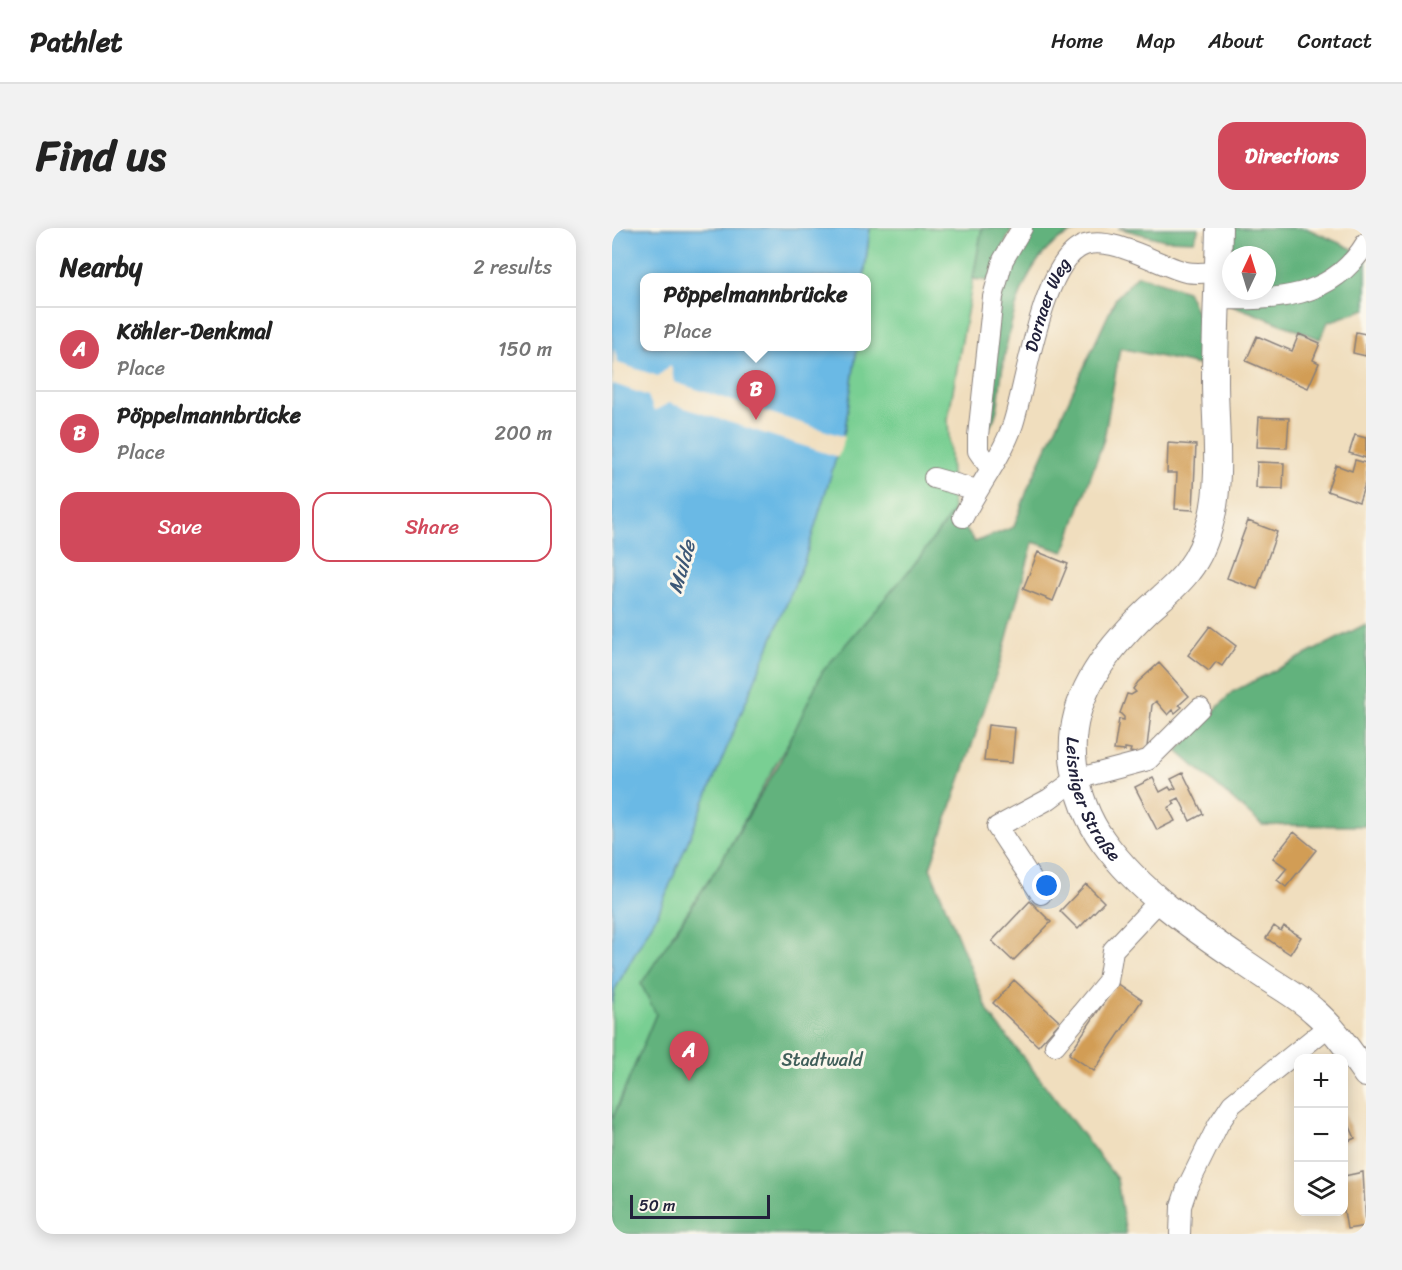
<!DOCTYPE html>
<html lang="en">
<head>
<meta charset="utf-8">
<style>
	:root { --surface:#fff; --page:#f2f2f2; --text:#222; --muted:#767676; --line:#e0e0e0; --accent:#d1495b }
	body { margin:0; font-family:Sriracha,sans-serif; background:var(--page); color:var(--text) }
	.controls { position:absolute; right:18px; bottom:18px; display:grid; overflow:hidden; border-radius:12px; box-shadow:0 3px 15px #0003 }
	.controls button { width:54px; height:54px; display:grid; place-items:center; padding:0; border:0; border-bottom:2px solid var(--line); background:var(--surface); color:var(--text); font:30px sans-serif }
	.compass { position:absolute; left:610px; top:18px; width:54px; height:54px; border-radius:50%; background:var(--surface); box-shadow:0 3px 15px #0003; rotate:4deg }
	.scale { position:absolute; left:18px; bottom:15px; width:140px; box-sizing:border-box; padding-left:6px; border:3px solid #22223b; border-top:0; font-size:16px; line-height:21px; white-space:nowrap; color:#22223b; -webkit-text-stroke:4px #fbf7ec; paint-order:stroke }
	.you { position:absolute; left:435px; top:658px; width:21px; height:21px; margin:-15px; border:4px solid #fff; border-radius:50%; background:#1a73e8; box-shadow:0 0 0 9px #1a73e833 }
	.badge { display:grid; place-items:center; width:39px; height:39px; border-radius:50%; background:var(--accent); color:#fff; font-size:20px; font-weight:700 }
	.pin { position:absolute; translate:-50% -50px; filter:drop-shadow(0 2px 3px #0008) }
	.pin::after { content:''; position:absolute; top:32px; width:21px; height:18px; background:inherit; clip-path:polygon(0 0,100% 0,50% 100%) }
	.popup { position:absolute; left:28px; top:45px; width:231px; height:78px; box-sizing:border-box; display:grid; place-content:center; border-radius:12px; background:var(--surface); filter:drop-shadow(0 2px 4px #0005); font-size:20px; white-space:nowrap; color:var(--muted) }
	.popup b { font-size:22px; color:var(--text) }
	.popup::after { content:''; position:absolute; left:50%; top:100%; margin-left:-12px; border:12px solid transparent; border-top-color:var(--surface) }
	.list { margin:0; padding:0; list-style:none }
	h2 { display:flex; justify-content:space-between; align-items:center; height:78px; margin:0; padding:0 24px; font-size:26px }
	h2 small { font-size:20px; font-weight:400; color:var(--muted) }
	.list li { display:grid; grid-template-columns:39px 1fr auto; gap:18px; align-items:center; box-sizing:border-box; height:84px; padding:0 24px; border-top:2px solid var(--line) }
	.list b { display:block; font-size:22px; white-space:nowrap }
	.list p { margin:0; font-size:20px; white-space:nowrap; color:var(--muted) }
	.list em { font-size:20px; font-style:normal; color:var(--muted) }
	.actions { display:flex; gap:12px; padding:18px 24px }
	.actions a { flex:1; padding:14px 0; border:2px solid var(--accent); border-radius:18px; text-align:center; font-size:21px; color:var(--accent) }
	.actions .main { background:var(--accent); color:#fff }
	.icon { flex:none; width:33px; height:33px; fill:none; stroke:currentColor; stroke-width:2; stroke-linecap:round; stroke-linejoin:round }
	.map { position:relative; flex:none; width:754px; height:1006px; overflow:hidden; border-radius:18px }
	header { display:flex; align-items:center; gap:36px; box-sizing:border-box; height:84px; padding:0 30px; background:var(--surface); border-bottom:2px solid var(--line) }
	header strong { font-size:28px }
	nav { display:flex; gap:33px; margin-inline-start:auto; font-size:21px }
	.intro { display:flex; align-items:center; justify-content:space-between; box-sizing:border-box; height:144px; padding:0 36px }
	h1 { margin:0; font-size:42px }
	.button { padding:15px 27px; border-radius:18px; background:var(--accent); color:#fff; font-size:21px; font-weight:700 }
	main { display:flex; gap:36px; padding:0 36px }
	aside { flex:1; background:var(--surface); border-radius:18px; box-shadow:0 3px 15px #0003 }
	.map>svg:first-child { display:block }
</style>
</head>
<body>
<header>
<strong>Pathlet</strong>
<nav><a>Home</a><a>Map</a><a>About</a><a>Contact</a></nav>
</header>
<div class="intro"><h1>Find us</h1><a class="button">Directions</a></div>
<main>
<aside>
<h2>Nearby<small>2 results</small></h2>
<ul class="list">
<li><span class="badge">A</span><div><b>Köhler-Denkmal</b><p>Place</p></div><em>150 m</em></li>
<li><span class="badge">B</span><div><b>Pöppelmannbrücke</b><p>Place</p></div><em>200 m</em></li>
</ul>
<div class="actions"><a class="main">Save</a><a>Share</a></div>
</aside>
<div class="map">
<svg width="754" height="1006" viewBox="0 0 754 1006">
	<rect width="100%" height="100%" fill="#fbf7ec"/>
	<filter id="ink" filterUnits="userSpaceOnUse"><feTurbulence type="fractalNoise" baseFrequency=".0167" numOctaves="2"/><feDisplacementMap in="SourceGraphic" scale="12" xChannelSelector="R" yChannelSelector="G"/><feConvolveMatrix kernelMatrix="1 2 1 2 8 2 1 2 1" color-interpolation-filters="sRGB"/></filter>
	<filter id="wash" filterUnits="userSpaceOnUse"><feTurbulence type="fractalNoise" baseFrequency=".008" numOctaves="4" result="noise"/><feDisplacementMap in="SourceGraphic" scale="24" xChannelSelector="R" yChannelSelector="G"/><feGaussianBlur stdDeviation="1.35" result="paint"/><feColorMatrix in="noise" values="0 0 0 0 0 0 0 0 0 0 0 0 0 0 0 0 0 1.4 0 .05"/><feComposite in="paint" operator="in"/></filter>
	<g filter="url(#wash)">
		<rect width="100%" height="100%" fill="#f0debe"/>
		<path fill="#79cf93" stroke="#4e7867" stroke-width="1.5" d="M 258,0 L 370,0 L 336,191 L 341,284 L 189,492 L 107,637 L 60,707 L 44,786 L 0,892 L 0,776 L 3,761 L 47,683 L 212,261 L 233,201 L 245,119 L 255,118 L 255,50 L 252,49 Z"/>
		<path fill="#62b27d" stroke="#426a5c" stroke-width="1.5" d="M 370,0 L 400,0 L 376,53 L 361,51 Z
			M 420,0 L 474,0 C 410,14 397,98 389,151 C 387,168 387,191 374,203 L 387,69 L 401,31 Z
			M 506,0 L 587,0 L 582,13 L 553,12 Z
			M 620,0 L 694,0 L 754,27 L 754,81 L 716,94 L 708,111 L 620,77 L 655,63 L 655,27 L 620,27 Z
			M 526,47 L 575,63 L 588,91 L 587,137 L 508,120 L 492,211 L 452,324 L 421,314 L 388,435 L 318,640 L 377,785 L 505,951 L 514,1006 L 0,1006 L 0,892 L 44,786 L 29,756 L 107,637 L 167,536 L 210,444 L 300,339 L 341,284 L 363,314 L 402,299 L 416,260 L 504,70 Z
			M 754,396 L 754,598 L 650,597 L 565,523 L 620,464 Z"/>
		<path fill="#6bb9e5" stroke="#466e90" stroke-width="1.5" d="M 0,0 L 258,0 L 252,49 L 33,50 L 33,118 L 245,119 L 233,201 L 192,334 L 47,683 L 3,761 L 0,776 Z"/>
		<path fill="#f0debe" d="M 2,120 L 6,135 L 46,148 L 59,137 L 62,154 L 233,209 L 226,229 L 57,175 L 42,183 L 36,168 L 2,156 L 0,157 Z"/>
		<g id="blocks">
			<path fill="#d29d55" d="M 744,104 L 754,106 L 754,128 L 741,125 Z
				M 687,106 L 708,115 L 701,132 L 707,135 L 696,160 L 634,133 L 645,108 L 680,123 Z
				M 647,189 L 677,190 L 675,220 L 645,219 Z
				M 743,207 L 754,210 L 754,230 L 737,225 Z
				M 556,215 L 584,217 L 581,282 L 563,281 L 565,245 L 555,245 Z
				M 743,232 L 754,235 L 754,253 L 747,274 L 715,263 L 724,237 L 740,243 Z
				M 645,234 L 672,235 L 671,261 L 644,260 Z
				M 636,293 L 665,304 L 645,361 L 615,350 Z
				M 426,324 L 456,336 L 441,373 L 411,361 Z
				M 598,398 L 624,418 L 610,438 L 604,434 L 597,443 L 576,427 Z
				M 547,435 L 577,468 L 567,477 L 570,479 L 563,485 L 561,482 L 556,487 L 544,473 L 540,477 L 534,527 L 518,524 L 519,521 L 513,520 L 513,523 L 502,522 L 507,491 L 512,492 L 512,489 L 508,485 L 515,466 L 519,467 L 524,464 L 521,461 L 526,454 Z
				M 376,497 L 403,500 L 400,535 L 372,533 Z
				M 571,545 L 591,586 L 578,593 L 567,570 L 561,573 L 563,576 L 556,580 L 563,593 L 545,602 L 523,559 L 541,550 L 548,564 L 557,559 L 559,562 L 564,560 L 559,551 Z
				M 682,604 L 704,622 L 674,659 L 665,652 L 675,640 L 661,630 Z
				M 474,656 L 492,674 L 466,701 L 448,683 Z
				M 418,673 L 439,694 L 401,733 L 380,713 Z
				M 662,698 L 669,703 L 672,698 L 689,709 L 678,726 L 654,710 Z
				M 402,752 L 448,794 L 426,818 L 381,775 Z
				M 505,755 L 530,772 L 482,843 L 457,826 Z
				M 732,885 L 743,910 L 732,915 Z
				M 751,944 L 754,998 L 735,1001 L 732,983 L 732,948 Z"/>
		</g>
	</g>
	<g filter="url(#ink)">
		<use href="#blocks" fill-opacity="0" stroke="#89807c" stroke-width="1.5"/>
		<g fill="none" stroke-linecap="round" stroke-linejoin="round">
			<defs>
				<g id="minor">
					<path d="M 604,71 C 663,72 720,72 754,15"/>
					<path d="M 378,240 L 366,223 L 366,208 L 381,69 L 391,32 L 410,0"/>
					<path d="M 322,250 L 365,262"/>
					<path id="s1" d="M 351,289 C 366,259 390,229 401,196 C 414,157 430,31 473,17 C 502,8 545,37 574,44 C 583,46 595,44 606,45"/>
					<path d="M 429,666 L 385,599 L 437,571 L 464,551 L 536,532 L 588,480"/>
					<path d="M 443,817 L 496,753 L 501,722 L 548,672"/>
					<path d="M 568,1006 L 569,978 L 575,960 L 606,897 L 620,876 L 717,798"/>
				</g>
				<g id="major">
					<path id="s2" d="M 607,0 C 606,51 603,102 603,154 C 603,196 610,251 599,292 C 595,309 587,329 576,343 C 565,358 549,370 536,382 C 492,424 453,474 462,538 C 466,565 475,591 491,613 C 532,670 595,709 652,748 C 668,759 687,769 702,783 C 723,801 738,824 754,846"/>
				</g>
			</defs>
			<use href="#minor" stroke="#89807c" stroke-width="22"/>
			<use href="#major" stroke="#89807c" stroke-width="28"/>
			<use href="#minor" stroke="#fff" stroke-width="20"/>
			<use href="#major" stroke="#fff" stroke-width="26"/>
		</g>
	</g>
	<g text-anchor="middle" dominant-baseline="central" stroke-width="6" stroke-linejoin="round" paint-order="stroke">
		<g font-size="18" fill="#22223b" stroke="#fbf7ec">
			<text stroke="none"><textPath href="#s1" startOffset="230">Dornaer Weg</textPath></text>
			<text stroke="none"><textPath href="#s2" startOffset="622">Leisniger Straße</textPath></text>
		</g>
		<g font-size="18" fill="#405f5a" stroke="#fbf7ec">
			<text x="210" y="832">Stadtwald</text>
		</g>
		<g font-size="20" font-style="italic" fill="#3c5776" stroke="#fbf7ec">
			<text transform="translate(70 339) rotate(-74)">Mulde</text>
		</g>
	</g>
</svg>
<div class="controls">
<button>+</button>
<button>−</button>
<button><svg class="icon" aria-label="layers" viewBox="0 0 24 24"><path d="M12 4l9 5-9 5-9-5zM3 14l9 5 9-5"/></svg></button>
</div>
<svg class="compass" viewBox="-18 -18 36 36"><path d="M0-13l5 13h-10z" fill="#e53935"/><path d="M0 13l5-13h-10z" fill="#767676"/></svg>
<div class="scale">50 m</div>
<div class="you"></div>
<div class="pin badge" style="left:77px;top:853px">A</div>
<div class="pin badge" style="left:144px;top:192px">B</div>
<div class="popup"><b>Pöppelmannbrücke</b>Place</div>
</div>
</main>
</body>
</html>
